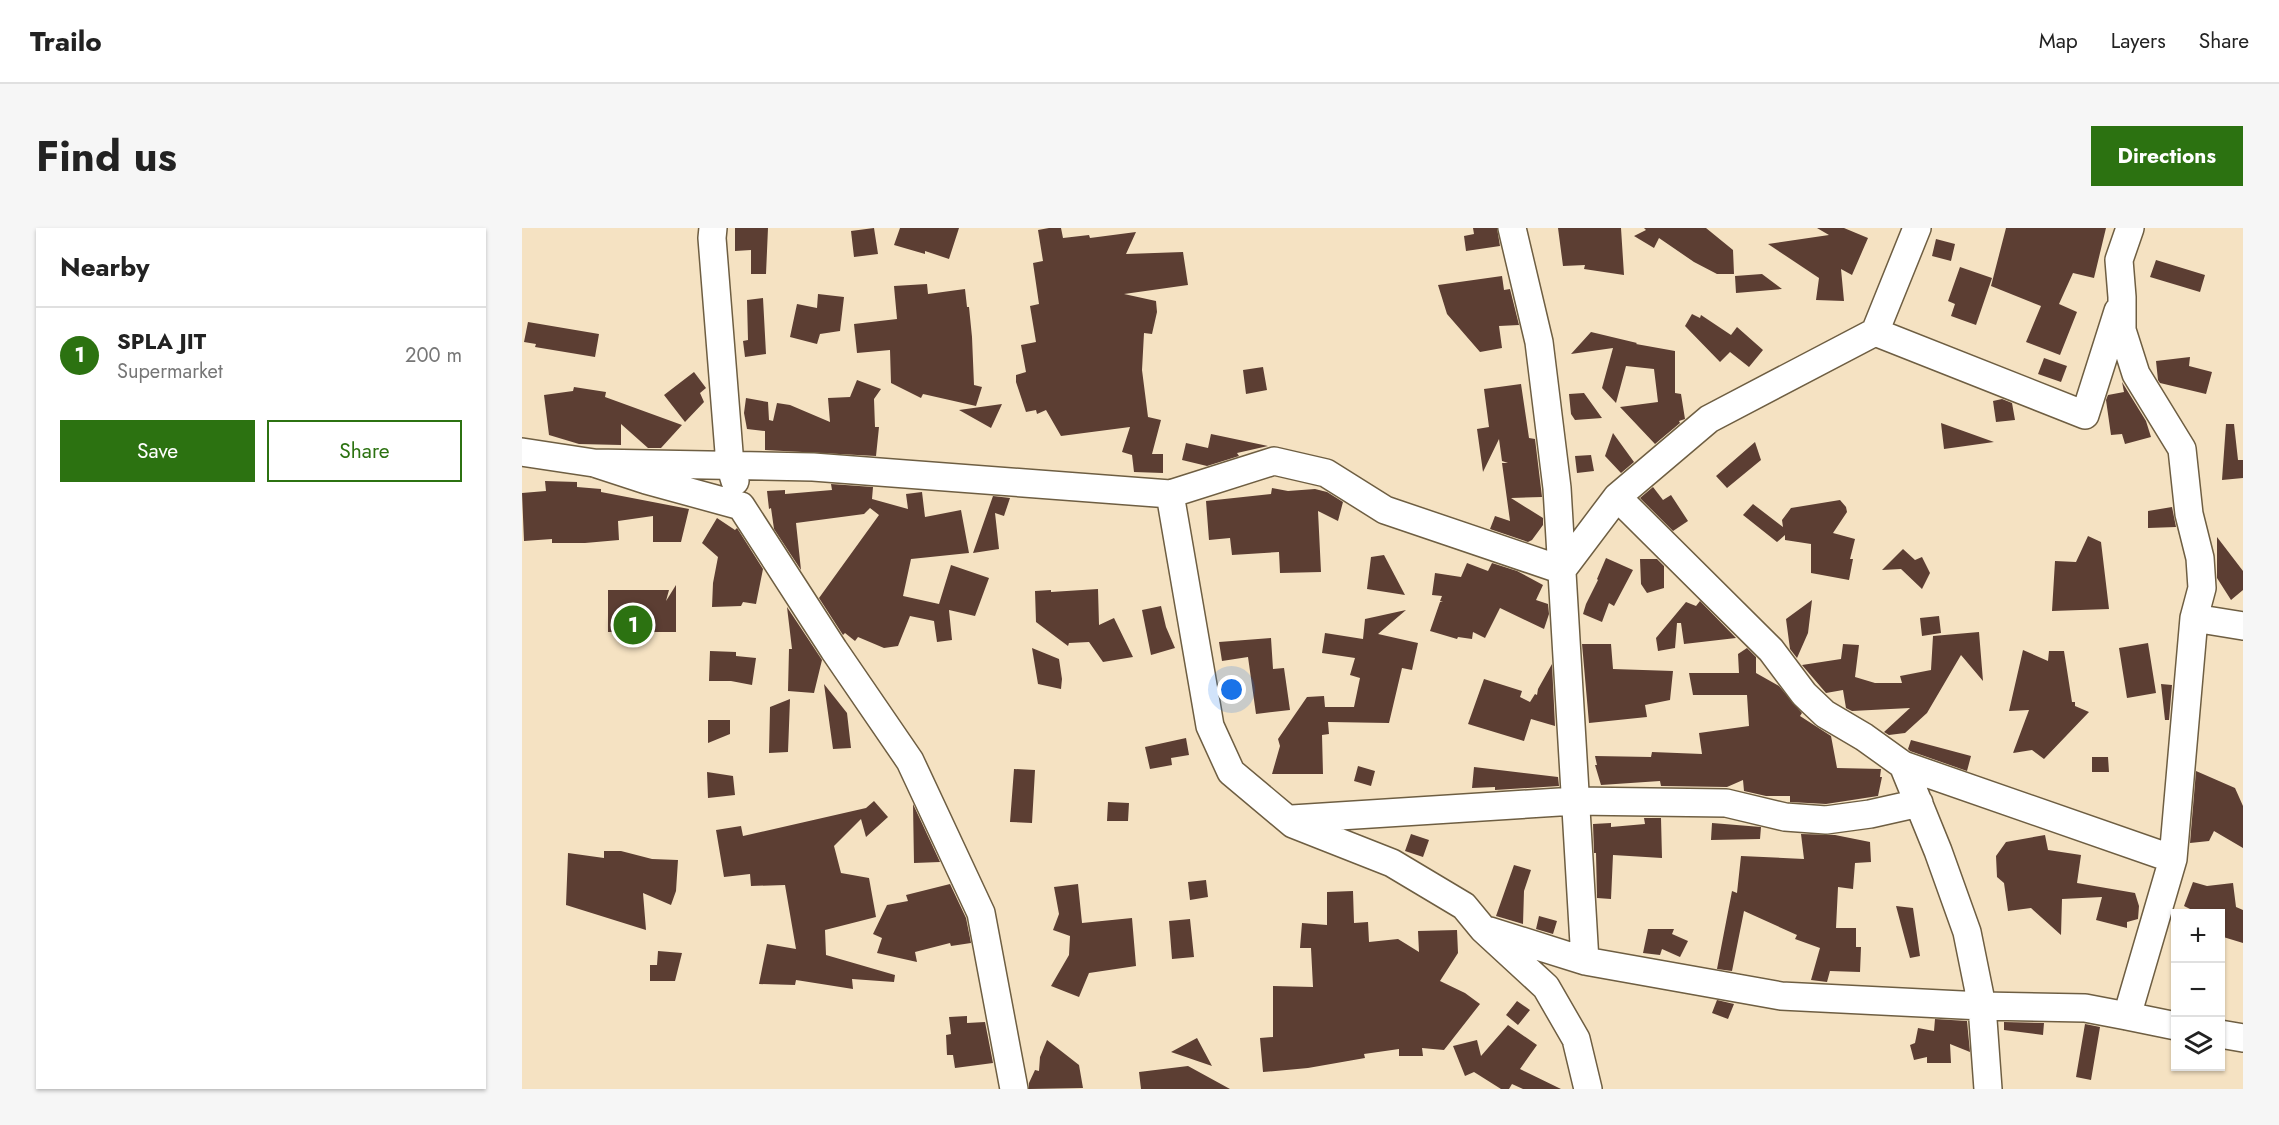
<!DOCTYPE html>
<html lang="en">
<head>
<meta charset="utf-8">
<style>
	:root { --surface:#fff; --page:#f6f6f6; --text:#222; --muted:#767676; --line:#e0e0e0; --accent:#2c7211 }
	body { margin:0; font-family:Jost,sans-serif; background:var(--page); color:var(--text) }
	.controls { position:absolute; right:18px; bottom:18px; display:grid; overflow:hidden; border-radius:0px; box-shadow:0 2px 4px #0004 }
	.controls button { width:54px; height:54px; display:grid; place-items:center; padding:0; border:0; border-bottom:2px solid var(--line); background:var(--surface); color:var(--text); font:30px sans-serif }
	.you { position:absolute; left:710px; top:462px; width:21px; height:21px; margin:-15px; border:4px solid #fff; border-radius:50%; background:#1a73e8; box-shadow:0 0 0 9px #1a73e833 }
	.badge { display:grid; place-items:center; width:39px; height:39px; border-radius:50%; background:var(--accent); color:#fff; font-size:20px; font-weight:700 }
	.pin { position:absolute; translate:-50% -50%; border:3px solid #fff; box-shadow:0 2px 6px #0006 }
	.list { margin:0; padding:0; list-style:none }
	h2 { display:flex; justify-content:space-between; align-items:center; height:78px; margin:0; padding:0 24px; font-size:26px }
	h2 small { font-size:20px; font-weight:400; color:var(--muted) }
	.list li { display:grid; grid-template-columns:39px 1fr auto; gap:18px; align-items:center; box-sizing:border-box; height:96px; padding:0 24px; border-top:2px solid var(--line) }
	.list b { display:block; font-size:22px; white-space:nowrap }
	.list p { margin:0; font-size:20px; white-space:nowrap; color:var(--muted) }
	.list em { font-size:20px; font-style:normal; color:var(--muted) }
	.actions { display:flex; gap:12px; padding:18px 24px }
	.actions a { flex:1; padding:14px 0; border:2px solid var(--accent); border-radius:0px; text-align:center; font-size:21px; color:var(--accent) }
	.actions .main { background:var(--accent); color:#fff }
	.icon { flex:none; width:33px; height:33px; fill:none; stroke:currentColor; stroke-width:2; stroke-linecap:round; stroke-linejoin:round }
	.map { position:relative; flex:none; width:1721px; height:861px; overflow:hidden; border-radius:0px }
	header { display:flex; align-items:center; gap:36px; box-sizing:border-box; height:84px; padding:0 30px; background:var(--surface); border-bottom:2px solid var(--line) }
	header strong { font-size:28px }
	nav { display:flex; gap:33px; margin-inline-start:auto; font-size:21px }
	.intro { display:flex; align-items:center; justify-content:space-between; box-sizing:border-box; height:144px; padding:0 36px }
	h1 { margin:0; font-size:42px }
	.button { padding:15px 27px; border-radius:0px; background:var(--accent); color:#fff; font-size:21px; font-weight:700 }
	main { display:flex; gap:36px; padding:0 36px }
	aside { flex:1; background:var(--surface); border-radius:0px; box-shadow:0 2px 4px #0004 }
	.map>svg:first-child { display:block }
</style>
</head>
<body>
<header>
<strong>Trailo</strong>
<nav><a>Map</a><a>Layers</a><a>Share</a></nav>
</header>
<div class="intro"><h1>Find us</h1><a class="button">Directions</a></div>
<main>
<aside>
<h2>Nearby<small></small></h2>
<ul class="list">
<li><span class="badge">1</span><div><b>SPLA JIT</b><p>Supermarket</p></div><em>200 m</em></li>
</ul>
<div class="actions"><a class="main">Save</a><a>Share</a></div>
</aside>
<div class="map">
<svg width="1721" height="861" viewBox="0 0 1721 861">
	<rect width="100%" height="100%" fill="#f5e2c2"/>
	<path fill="#5c3e33" d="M 213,0 L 246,0 L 244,46 L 229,46 L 229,22 L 213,23 Z
		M 352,0 L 356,26 L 332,29 L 329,3 Z
		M 378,0 L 437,0 L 427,31 L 403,23 L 403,26 L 372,17 Z
		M 527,0 L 539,0 L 541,10 L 567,7 L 568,10 L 614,4 L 604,26 L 661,24 L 666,57 L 602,66 L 634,73 L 635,84 L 630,106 L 622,105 L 620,142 L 626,189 L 639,192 L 630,226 L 641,226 L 641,245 L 612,244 L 610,227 L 600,224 L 608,199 L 539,208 L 524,182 L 515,186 L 514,182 L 504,184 L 494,154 L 494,147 L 504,144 L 499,117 L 514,114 L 508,78 L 517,76 L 511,35 L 521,33 L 516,2 Z
		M 951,0 L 975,0 L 978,18 L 944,23 L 942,8 L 952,6 Z
		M 1036,0 L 1099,0 L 1102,47 L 1062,41 L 1063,37 L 1041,38 Z
		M 1122,0 L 1184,0 L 1211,22 L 1212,46 L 1195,46 L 1172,34 L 1137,10 L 1132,20 L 1112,8 L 1124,2 Z
		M 1295,0 L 1322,0 L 1346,10 L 1330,47 L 1319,41 L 1322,73 L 1294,72 L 1297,50 L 1246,16 L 1307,7 Z
		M 1484,0 L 1584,0 L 1572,50 L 1551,45 L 1537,76 L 1555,84 L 1538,127 L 1504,114 L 1519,78 L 1469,58 Z
		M 1414,11 L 1433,16 L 1429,33 L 1410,28 Z
		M 1634,32 L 1683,47 L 1678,64 L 1628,49 Z
		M 1438,39 L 1470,50 L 1454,97 L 1429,88 L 1433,76 L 1426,73 Z
		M 1240,46 L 1260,61 L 1214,65 L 1213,48 Z
		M 980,48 L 982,62 L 988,61 L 997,97 L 977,98 L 980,120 L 958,124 L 925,86 L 916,57 Z
		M 405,56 L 406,66 L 443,61 L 445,79 L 447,79 L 450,109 L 452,157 L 460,159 L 454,178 L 401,166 L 399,170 L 369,155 L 368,122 L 335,125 L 332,96 L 375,91 L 372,58 Z
		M 296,66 L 322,69 L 318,103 L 298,106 L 295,116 L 268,109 L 275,76 L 295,80 Z
		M 241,70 L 244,126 L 223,129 L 221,113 L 226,112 L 225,72 Z
		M 1170,86 L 1178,90 L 1179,87 L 1209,107 L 1215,99 L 1241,122 L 1227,139 L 1208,124 L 1198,134 L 1163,98 Z
		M 6,94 L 77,106 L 73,129 L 13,119 L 14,116 L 2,114 Z
		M 1069,104 L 1115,115 L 1114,116 L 1153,123 L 1153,165 L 1159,166 L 1163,191 L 1157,193 L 1158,195 L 1133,216 L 1098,179 L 1136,174 L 1132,141 L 1104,138 L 1094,175 L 1080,160 L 1091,120 L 1049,126 Z
		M 1668,129 L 1667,138 L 1690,144 L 1684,166 L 1638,155 L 1636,152 L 1634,133 Z
		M 1522,130 L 1545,138 L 1539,154 L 1516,146 Z
		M 741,139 L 745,162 L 724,166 L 721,142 Z
		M 172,144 L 184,160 L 178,165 L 182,174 L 163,194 L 142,167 Z
		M 335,152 L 359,161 L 352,171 L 353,199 L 357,199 L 354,228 L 243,222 L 243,203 L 225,201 L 222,185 L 224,170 L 246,174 L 247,192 L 251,193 L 255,175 L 268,177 L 308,194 L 306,170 L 328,169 Z
		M 1600,154 L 1624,193 L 1629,209 L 1603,216 L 1600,206 L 1589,207 L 1584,172 L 1586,167 L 1602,164 Z
		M 999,156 L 1007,210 L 1013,211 L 1020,269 L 989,270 L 1021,290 L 1021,297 L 1010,312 L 1006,314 L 968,301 L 973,288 L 988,293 L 980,235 L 986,235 L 980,233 L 977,211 L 961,244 L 955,201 L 967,199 L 962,161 Z
		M 52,159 L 84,164 L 83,169 L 160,197 L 139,220 L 126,220 L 99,196 L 99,217 L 57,216 L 27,207 L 22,167 L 51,163 Z
		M 1062,165 L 1080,190 L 1053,192 L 1049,186 L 1047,166 Z
		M 1480,171 L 1490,175 L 1493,192 L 1474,194 L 1471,173 Z
		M 480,176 L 469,200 L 437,182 Z
		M 1419,195 L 1472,214 L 1422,221 Z
		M 1704,196 L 1712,196 L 1716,232 L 1721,232 L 1721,250 L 1700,252 Z
		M 1091,205 L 1112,234 L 1099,245 L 1083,228 Z
		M 689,206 L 746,218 L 715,225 L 717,228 L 685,238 L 660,232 L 664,215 L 686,220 Z
		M 1233,214 L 1239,232 L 1205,260 L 1194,248 Z
		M 1069,227 L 1072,243 L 1055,245 L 1053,228 Z
		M 23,253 L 55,254 L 55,259 L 79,261 L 79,264 L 167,281 L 159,314 L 131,314 L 131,288 L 96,293 L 97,312 L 63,315 L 30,315 L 30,311 L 2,313 L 0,265 L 24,263 Z
		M 309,256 L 351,259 L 350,271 L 386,281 L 384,266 L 400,264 L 403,289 L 439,282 L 447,325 L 389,331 L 381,368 L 417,376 L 429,337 L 467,350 L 453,388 L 427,382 L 430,412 L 415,414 L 412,393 L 388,388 L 376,418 L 362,420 L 336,409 L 333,413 L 323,405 L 321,407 L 297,370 L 357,287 L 348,280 L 342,286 L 274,295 L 279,342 L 252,301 L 249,280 L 247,281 L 245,263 L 263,262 L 263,266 L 310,262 Z
		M 1131,259 L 1141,272 L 1149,267 L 1166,293 L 1151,303 L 1118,270 Z
		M 750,260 L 766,263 L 793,261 L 805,264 L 821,274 L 816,293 L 796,283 L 799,344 L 758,345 L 757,324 L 710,327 L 708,310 L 687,312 L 684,273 L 749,266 Z
		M 471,268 L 488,270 L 482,288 L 473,285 L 477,321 L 451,325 Z
		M 1318,272 L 1324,279 L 1325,284 L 1311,305 L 1333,311 L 1328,331 L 1331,331 L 1327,352 L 1289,345 L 1289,316 L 1263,312 L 1263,307 L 1255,314 L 1221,287 L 1231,276 L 1261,299 L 1260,292 L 1269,280 Z
		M 1650,279 L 1654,299 L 1626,300 L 1626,283 Z
		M 195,290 L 213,302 L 215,300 L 241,341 L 234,376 L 221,374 L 219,378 L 190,379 L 191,355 L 196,329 L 180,315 Z
		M 1566,308 L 1579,314 L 1587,381 L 1530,383 L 1533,333 L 1554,334 Z
		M 1695,309 L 1721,343 L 1721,362 L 1709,372 L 1695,350 Z
		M 1381,321 L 1393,332 L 1400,329 L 1408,345 L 1400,361 L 1379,341 L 1360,342 Z
		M 862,327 L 883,367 L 845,361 L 849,329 Z
		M 1084,330 L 1111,342 L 1092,378 L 1087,375 L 1080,394 L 1061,386 L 1064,376 L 1076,352 L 1075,351 Z
		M 1118,331 L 1135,331 L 1142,338 L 1142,360 L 1125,365 L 1119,356 Z
		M 945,335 L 966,343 L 970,335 L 995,343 L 1021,357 L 1014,372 L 1026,376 L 1027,386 L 1022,401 L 978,380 L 963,410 L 951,404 L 950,411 L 936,409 L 935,411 L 908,403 L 918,374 L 921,373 L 918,373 L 920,368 L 910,367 L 913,345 L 939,349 Z
		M 154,357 L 154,404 L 86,404 L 86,362 L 147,362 L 144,373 Z
		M 576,361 L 577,397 L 592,390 L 611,429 L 581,434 L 567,414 L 547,415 L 546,418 L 514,394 L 513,363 L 529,362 L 529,364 Z
		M 1290,372 L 1286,405 L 1275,430 L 1268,421 L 1264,391 Z
		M 1178,373 L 1214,410 L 1162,416 L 1159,395 L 1155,395 L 1153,420 L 1136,423 L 1134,410 L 1164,374 L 1174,378 Z
		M 639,378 L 644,399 L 653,420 L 629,427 L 620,382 Z
		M 265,379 L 300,432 L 292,465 L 266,463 L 267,421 L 270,421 Z
		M 884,382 L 856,406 L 896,415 L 890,442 L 880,440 L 867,495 L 806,494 L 807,506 L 800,507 L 801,546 L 750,546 L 758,518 L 756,511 L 785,469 L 802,468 L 803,479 L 832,479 L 838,450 L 828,447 L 833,430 L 800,425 L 803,405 L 841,411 L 843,391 Z
		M 1417,388 L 1419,405 L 1400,408 L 1398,390 Z
		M 1457,404 L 1461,453 L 1439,427 L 1405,485 L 1383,505 L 1367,507 L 1362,504 L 1388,480 L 1330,483 L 1324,480 L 1321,462 L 1304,465 L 1280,437 L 1319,431 L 1321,416 L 1337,417 L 1333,449 L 1353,455 L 1380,455 L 1378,448 L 1409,442 L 1411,408 Z
		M 749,410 L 751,441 L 762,440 L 768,482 L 734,486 L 726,429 L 700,433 L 697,414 Z
		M 1626,415 L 1634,465 L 1605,470 L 1597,420 Z
		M 1060,416 L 1089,416 L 1091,441 L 1151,443 L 1148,472 L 1123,477 L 1125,489 L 1067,495 Z
		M 510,420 L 537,431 L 540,451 L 539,461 L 516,456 Z
		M 1225,420 L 1234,429 L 1234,445 L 1257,458 L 1280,485 L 1278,488 L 1309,508 L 1315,540 L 1359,541 L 1358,549 L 1360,549 L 1356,568 L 1304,576 L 1268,574 L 1268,568 L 1244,568 L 1222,563 L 1221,552 L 1205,559 L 1139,558 L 1138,553 L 1079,557 L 1073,537 L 1075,537 L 1073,528 L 1129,529 L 1130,524 L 1180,526 L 1177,505 L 1227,498 L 1225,467 L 1171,467 L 1167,445 L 1217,445 L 1216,426 Z
		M 1501,422 L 1526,433 L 1527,423 L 1542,423 L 1550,474 L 1553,474 L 1553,478 L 1567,484 L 1522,531 L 1510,522 L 1491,525 L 1507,482 L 1487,483 Z
		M 188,423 L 214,424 L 214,428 L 234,430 L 230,457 L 209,453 L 187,453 Z
		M 1030,436 L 1033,498 L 1009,491 L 1002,513 L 946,496 L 962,451 L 1000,463 L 998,469 L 1008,474 L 1013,466 L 1015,467 L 1016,461 Z
		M 302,456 L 325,485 L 329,520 L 311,521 Z
		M 1639,456 L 1650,457 L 1647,492 L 1643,492 Z
		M 268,471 L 266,524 L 247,525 L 248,479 Z
		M 186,492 L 208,492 L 208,506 L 186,515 Z
		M 664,510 L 667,527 L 649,530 L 650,537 L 628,541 L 623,519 Z
		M 1389,512 L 1449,528 L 1445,543 L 1388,523 L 1386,521 Z
		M 1570,529 L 1586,529 L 1587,544 L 1570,544 Z
		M 836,538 L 853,543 L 849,558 L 832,553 Z
		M 952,539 L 1036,549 L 1037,558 L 973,562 L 973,559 L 950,560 Z
		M 492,541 L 513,542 L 510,595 L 488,594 Z
		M 1674,543 L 1713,560 L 1721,578 L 1721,620 L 1692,603 L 1687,613 L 1668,615 Z
		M 185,544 L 211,548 L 213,567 L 186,570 Z
		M 352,573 L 366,589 L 344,609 L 339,591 L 312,618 L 319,645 L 347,650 L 354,689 L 303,702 L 304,727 L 373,747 L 372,754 L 330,751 L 331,761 L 274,752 L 273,757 L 237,756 L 245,716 L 274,721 L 263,657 L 229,658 L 228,646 L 202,649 L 194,602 L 219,598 L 221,608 L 344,580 Z
		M 586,574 L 607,575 L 606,593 L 585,593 Z
		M 391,576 L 418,634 L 392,635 Z
		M 1122,590 L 1139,590 L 1140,630 L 1091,627 L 1089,671 L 1075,670 L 1074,625 L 1072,625 L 1071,596 L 1089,595 L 1089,599 L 1123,596 Z
		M 1190,595 L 1239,599 L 1238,611 L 1189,612 Z
		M 889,606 L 907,612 L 901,629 L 883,623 Z
		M 1279,606 L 1313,607 L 1348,614 L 1349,634 L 1333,635 L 1331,661 L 1316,659 L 1314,700 L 1334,700 L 1334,719 L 1339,719 L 1338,744 L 1308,743 L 1305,754 L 1289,752 L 1298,720 L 1273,711 L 1275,707 L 1222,683 L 1210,743 L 1195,741 L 1210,663 L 1215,665 L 1219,628 L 1282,631 Z
		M 1523,607 L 1526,622 L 1559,627 L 1555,655 L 1613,665 L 1617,678 L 1616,691 L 1605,694 L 1605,700 L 1574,692 L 1580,669 L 1540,671 L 1539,707 L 1509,680 L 1486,683 L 1482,655 L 1475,649 L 1474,628 L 1484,614 Z
		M 82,623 L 99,623 L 130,631 L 156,632 L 154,663 L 149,677 L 121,665 L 124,702 L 44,677 L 46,625 L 82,630 Z
		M 992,637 L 1009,642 L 1002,663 L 1001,696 L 974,688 Z
		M 684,652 L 686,669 L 668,672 L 666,654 Z
		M 1671,654 L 1685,658 L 1711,655 L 1714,679 L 1721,682 L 1721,715 L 1698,708 L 1698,686 L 1665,686 L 1668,681 L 1662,678 Z
		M 428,656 L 444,690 L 449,715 L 429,718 L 428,715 L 393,724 L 395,734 L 355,725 L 360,710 L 351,706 L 365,677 L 386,673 L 384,667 Z
		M 556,656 L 560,695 L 610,690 L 614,738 L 567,745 L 557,769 L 529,758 L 547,727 L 548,708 L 531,702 L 537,686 L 532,659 Z
		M 831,663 L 832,695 L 846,694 L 847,714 L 876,711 L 897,724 L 896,703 L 935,702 L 936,725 L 918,753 L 943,765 L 958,776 L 922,822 L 900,820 L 901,828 L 877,828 L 877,821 L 842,826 L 843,830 L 786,840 L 741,844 L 738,810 L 751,809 L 751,758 L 791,759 L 789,720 L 778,720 L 780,695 L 805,697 L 805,664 Z
		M 1374,678 L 1391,680 L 1398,728 L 1388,730 Z
		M 1017,688 L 1035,693 L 1031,706 L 1014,701 Z
		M 668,691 L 672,729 L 650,731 L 647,693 Z
		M 1126,701 L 1152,701 L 1150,706 L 1166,713 L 1158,729 L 1140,721 L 1138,727 L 1121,725 Z
		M 136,723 L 160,725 L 153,753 L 128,753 L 128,737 L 135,737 Z
		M 1195,772 L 1212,776 L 1206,791 L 1190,785 Z
		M 995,773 L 1008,782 L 996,797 L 984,787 Z
		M 445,788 L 445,795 L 463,794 L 471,835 L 433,840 L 431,827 L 425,827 L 424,807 L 429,806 L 427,789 Z
		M 1413,791 L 1445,793 L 1448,824 L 1428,816 L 1429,835 L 1405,835 L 1405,829 L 1392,832 L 1388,817 L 1393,815 L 1396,800 L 1412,803 Z
		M 1482,794 L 1522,795 L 1521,807 L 1482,802 Z
		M 1563,796 L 1578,799 L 1569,852 L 1554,849 Z
		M 986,797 L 1015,817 L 998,841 L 1039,861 L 1001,861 L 990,856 L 987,861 L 979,861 L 952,844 L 943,848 L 931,818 L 955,812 L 959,828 Z
		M 675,810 L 690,838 L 649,824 Z
		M 525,812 L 557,837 L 561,860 L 507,861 L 507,855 L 513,842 L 517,843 L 518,829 Z
		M 666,838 L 708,861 L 619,861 L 617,844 Z"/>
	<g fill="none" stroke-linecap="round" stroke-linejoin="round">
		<defs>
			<path id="minor" d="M 191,0 L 190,10 L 208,237 L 213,253
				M 990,0 L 1017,114 L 1035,260 L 1063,733
				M 1608,0 L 1597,32 L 1600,69 L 1600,102 L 1614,146 L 1660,221 L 1667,286 L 1678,330 L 1680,360 L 1672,390 L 1651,631
				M 1353,104 L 1563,187 L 1596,83
				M 0,224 L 72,235 L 124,252 L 219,278 L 312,422 L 388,533 L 459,685 L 492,861
				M 72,235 L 291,239 L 648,266 L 688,498 L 709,544 L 771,596 L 870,635 L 942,678 L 961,701 L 1024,759 L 1054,811 L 1066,861
				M 648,266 L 752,233 L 804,245 L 863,282 L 1040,342 L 1095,269 L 1187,191 L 1353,104 L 1395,0
				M 1095,269 L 1249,422 L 1282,466 L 1303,486 L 1342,509 L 1381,537
				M 1672,390 L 1721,398
				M 770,591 L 1053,573 L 1204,575 L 1263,589 L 1304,592 L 1348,586 L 1397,575
				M 968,703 L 1063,733 L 1259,768 L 1460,778 L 1445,704 L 1416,623 L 1381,537 L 1651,631 L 1605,788 L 1654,798
				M 1698,806 L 1721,810
				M 1466,861 L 1460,778 L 1563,780 L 1605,788"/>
		</defs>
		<use href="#minor" stroke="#6e5e42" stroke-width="30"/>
		<use href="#minor" stroke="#fff" stroke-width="27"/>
	</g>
</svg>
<div class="controls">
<button>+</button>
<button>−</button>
<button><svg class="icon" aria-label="layers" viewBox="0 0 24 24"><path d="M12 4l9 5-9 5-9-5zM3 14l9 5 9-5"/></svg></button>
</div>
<div class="you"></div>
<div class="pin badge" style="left:111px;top:397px">1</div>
</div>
</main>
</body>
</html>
